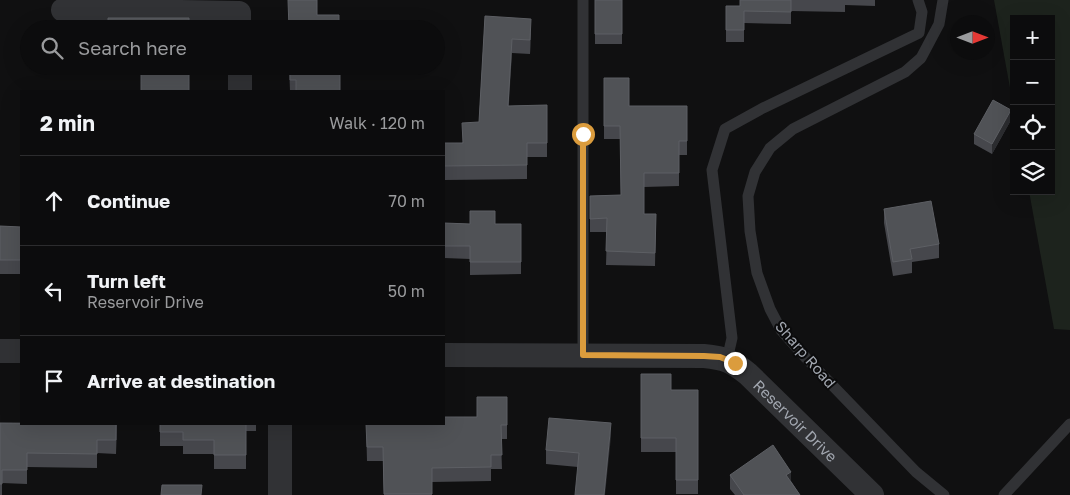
<!DOCTYPE html>
<html lang="en">
<head>
<meta charset="utf-8">
<style>
	:root { --surface:#0c0c0d; --page:#1a1a1b; --text:#f1f3f6; --muted:#9a9b9d; --line:#2c2c2e }
	body { margin:0; font-family:"Golos Text",sans-serif; background:var(--page); color:var(--text) }
	.controls { position:absolute; right:15px; top:15px; display:grid; overflow:hidden; border-radius:0px; box-shadow:0 5px 20px #0002 }
	.controls button { width:45px; height:45px; display:grid; place-items:center; padding:0; border:0; border-bottom:1px solid var(--line); background:var(--surface); color:var(--text); font:25px sans-serif }
	.compass { position:absolute; left:950px; top:15px; width:45px; height:45px; border-radius:50%; background:var(--surface); box-shadow:0 5px 20px #0002; rotate:90deg }
	.stop { position:absolute; width:15px; height:15px; margin:-11px; border:4px solid #db9c3d; border-radius:50%; background:#fff }
	.stop.end { background:#db9c3d; border-color:#fff; box-shadow:0 1px 5px #0008 }
	.list { margin:0; padding:0; list-style:none }
	h2 { display:flex; justify-content:space-between; align-items:center; height:65px; margin:0; padding:0 20px; font-size:21px }
	h2 small { font-size:16px; font-weight:400; color:var(--muted) }
	.list li { display:grid; grid-template-columns:32px 1fr auto; gap:15px; align-items:center; box-sizing:border-box; height:90px; padding:0 20px; border-top:1px solid var(--line) }
	.list b { display:block; font-size:19px; white-space:nowrap }
	.list p { margin:0; font-size:16px; white-space:nowrap; color:var(--muted) }
	.list em { font-size:16px; font-style:normal; color:var(--muted) }
	.icon { flex:none; width:28px; height:28px; fill:none; stroke:currentColor; stroke-width:2; stroke-linecap:round; stroke-linejoin:round }
	.map { position:relative; flex:none; width:1070px; height:495px; overflow:hidden }
	.search { position:absolute; background:var(--surface); box-shadow:0 5px 20px #0002; left:20px; top:20px; width:425px; height:55px; display:flex; align-items:center; gap:12px; box-sizing:border-box; padding:0 18px; border-radius:28px; color:var(--muted); font-size:19px }
	.panel { position:absolute; background:var(--surface); box-shadow:0 5px 20px #0002; left:20px; top:90px; width:425px; height:335px; border-radius:0px }
	.map>svg:first-child { display:block }
</style>
</head>
<body>
<div class="map">
<svg width="1070" height="495" viewBox="0 0 1070 495">
	<rect width="100%" height="100%" fill="#101011"/>
	<path fill="#1d231d" d="M 994,0 L 1070,0 L 1070,330 L 1054,329 L 1029,191 L 1051,191 L 1051,19 L 1014,19 L 1014,110 Z"/>
	<g fill="none" stroke-linecap="round" stroke-linejoin="round">
		<path stroke="#313235" stroke-width="11" d="M 943,0 L 939,24 L 921,58 L 905,72 L 793,129 L 770,148 L 755,172 L 748,196 L 750,231 L 757,273 L 770,309 L 781,330 L 806,358 L 916,472 L 944,495
			M 583,355 L 583,0
			M 727,360 L 732,338 L 712,170 L 725,129 L 763,108 L 919,33 L 922,12 L 918,0
			M 1004,495 L 1070,424"/>
		<g stroke="#313235" stroke-width="24">
			<path d="M 63,10 L 239,13 L 239,29"/>
			<path d="M 240,66 L 240,91"/>
			<path d="M 0,351 L 21,351"/>
			<path id="s1" d="M 444,355 L 704,356 C 725,358 732,361 748,374 L 872,495"/>
			<path d="M 280,424 L 280,495"/>
		</g>
	</g>
	<path fill="#46474c" d="M 595,0 L 622,0 L 622,44 L 595,44 Z
		M 740,0 L 875,0 L 875,6 L 845,5 L 845,12 L 791,11 L 791,24 L 744,23 L 744,42 L 726,42 L 726,6 L 740,6 Z
		M 485,16 L 531,33 L 530,54 L 512,53 L 508,106 L 547,105 L 547,157 L 527,157 L 527,179 L 444,180 L 444,143 L 462,143 L 479,122 Z
		M 289,66 L 340,91 L 290,91 Z
		M 604,78 L 629,106 L 687,106 L 687,155 L 679,155 L 679,186 L 644,187 L 644,214 L 656,214 L 655,266 L 606,265 L 607,232 L 590,232 L 590,196 L 621,195 L 620,139 L 604,139 Z
		M 1011,120 L 992,154 L 974,144 L 974,134 Z
		M 884,209 L 939,244 L 939,258 L 912,262 L 912,273 L 893,276 L 884,223 Z
		M 444,223 L 470,224 L 521,224 L 521,274 L 470,275 L 470,259 L 444,258 Z
		M 0,226 L 21,227 L 21,274 L 0,274 Z
		M 641,374 L 671,390 L 698,390 L 698,494 L 676,494 L 676,452 L 641,452 Z
		M 507,397 L 507,439 L 501,439 L 502,469 L 491,469 L 491,481 L 432,482 L 432,495 L 384,495 L 383,461 L 367,461 L 366,424 L 477,417 Z
		M 0,423 L 117,424 L 116,454 L 97,453 L 97,468 L 27,467 L 27,484 L 2,483 L 2,495 L 0,495 Z
		M 160,424 L 256,424 L 256,431 L 246,431 L 246,469 L 214,469 L 214,454 L 183,454 L 183,446 L 160,446 Z
		M 611,437 L 578,467 L 546,464 L 546,450 Z
		M 730,475 L 791,481 L 800,495 L 735,495 L 730,489 Z"/>
	<path fill="#2c2d30" d="M 531,19 L 531,33 L 530,54 L 530,40 Z
		M 512,39 L 512,53 L 508,120 L 508,106 Z
		M 1011,110 L 1011,120 L 992,154 L 992,144 Z
		M 611,423 L 611,437 L 605,495 L 604,495 Z
		M 791,472 L 791,486 L 786,475 Z"/>
	<path fill="#505256" stroke="#5d5f64" d="M 288,0 L 317,0 L 317,15 L 339,15 L 339,29 L 289,29 Z
		M 595,0 L 622,0 L 622,34 L 595,34 Z
		M 740,0 L 791,0 L 791,12 L 744,11 L 744,30 L 726,30 L 726,6 L 740,6 Z
		M 485,16 L 531,19 L 530,40 L 512,39 L 508,106 L 547,105 L 547,143 L 527,143 L 527,165 L 444,166 L 444,143 L 463,143 L 462,123 L 479,122 Z
		M 108,18 L 189,18 L 189,29 L 108,29 Z
		M 141,66 L 189,66 L 189,91 L 141,91 Z
		M 290,66 L 340,66 L 340,91 L 296,91 L 296,80 L 290,80 Z
		M 604,78 L 629,78 L 629,106 L 687,106 L 687,141 L 679,141 L 679,173 L 644,173 L 644,214 L 656,214 L 655,253 L 606,251 L 607,218 L 590,219 L 590,196 L 621,195 L 620,126 L 604,126 Z
		M 993,100 L 1011,110 L 992,144 L 974,134 Z
		M 931,201 L 939,244 L 910,249 L 912,259 L 893,262 L 884,209 Z
		M 470,211 L 495,211 L 495,224 L 521,224 L 521,262 L 470,262 L 470,246 L 444,246 L 444,223 L 470,224 Z
		M 0,226 L 21,227 L 21,260 L 0,260 Z
		M 641,374 L 671,374 L 671,390 L 698,390 L 698,480 L 676,480 L 676,438 L 641,438 Z
		M 477,397 L 507,397 L 507,425 L 501,425 L 502,455 L 491,455 L 491,467 L 432,468 L 432,494 L 384,494 L 383,447 L 367,447 L 366,424 L 444,424 L 444,417 L 477,417 Z
		M 549,418 L 611,423 L 604,495 L 575,495 L 579,453 L 546,450 Z
		M 0,423 L 116,424 L 116,440 L 97,440 L 97,454 L 27,453 L 27,470 L 2,470 L 2,484 L 0,484 Z
		M 160,424 L 246,424 L 246,455 L 214,455 L 214,440 L 183,440 L 183,432 L 160,432 Z
		M 773,445 L 791,472 L 786,475 L 800,495 L 744,495 L 730,475 Z
		M 162,485 L 202,485 L 201,495 L 161,495 Z"/>
	<g fill="none" stroke-linecap="round" stroke-linejoin="round">
		<path stroke="#db9c3d" stroke-width="6" d="M 583,134 L 583,355 L 704,356 L 720,357 L 735,363"/>
	</g>
	<g text-anchor="middle" dominant-baseline="central" stroke-width="4" stroke-linejoin="round" paint-order="stroke">
		<g font-size="15" fill="#a2a7b0" stroke="#0b0b0c">
			<text transform="translate(806 354) rotate(49)">Sharp Road</text>
			<text stroke="none"><textPath href="#s1" startOffset="375">Reservoir Drive</textPath></text>
		</g>
	</g>
</svg>
<div class="controls">
<button>+</button>
<button>−</button>
<button><svg class="icon" aria-label="locate" viewBox="0 0 24 24"><circle cx="12" cy="12" r="6"/><path d="M12 2v4M12 18v4M2 12h4M18 12h4"/></svg></button>
<button><svg class="icon" aria-label="layers" viewBox="0 0 24 24"><path d="M12 4l9 5-9 5-9-5zM3 14l9 5 9-5"/></svg></button>
</div>
<svg class="compass" viewBox="-18 -18 36 36"><path d="M0-13l5 13h-10z" fill="#e53935"/><path d="M0 13l5-13h-10z" fill="#9a9b9d"/></svg>
<div class="stop" style="left:583px;top:134px"></div>
<div class="stop end" style="left:735px;top:363px"></div>
<div class="search"><svg class="icon" aria-label="search" viewBox="0 0 24 24"><circle cx="10" cy="10" r="6"/><path d="M15 15l6 6"/></svg>Search here</div>
<section class="panel">
<h2>2 min<small>Walk · 120 m</small></h2>
<ul class="list">
<li><svg class="icon" aria-label="ahead" viewBox="0 0 24 24"><path d="M12 20V5M6 11l6-6 6 6"/></svg><div><b>Continue</b></div><em>70 m</em></li>
<li><svg class="icon" aria-label="left" viewBox="0 0 24 24"><path d="M17 20v-9H6M10 6l-5 5 5 5"/></svg><div><b>Turn left</b><p>Reservoir Drive</p></div><em>50 m</em></li>
<li><svg class="icon" aria-label="arrive" viewBox="0 0 24 24"><path d="M6 21V4h12l-3 4 3 4H6"/></svg><div><b>Arrive at destination</b></div></li>
</ul>
</section>
</div>
</body>
</html>
